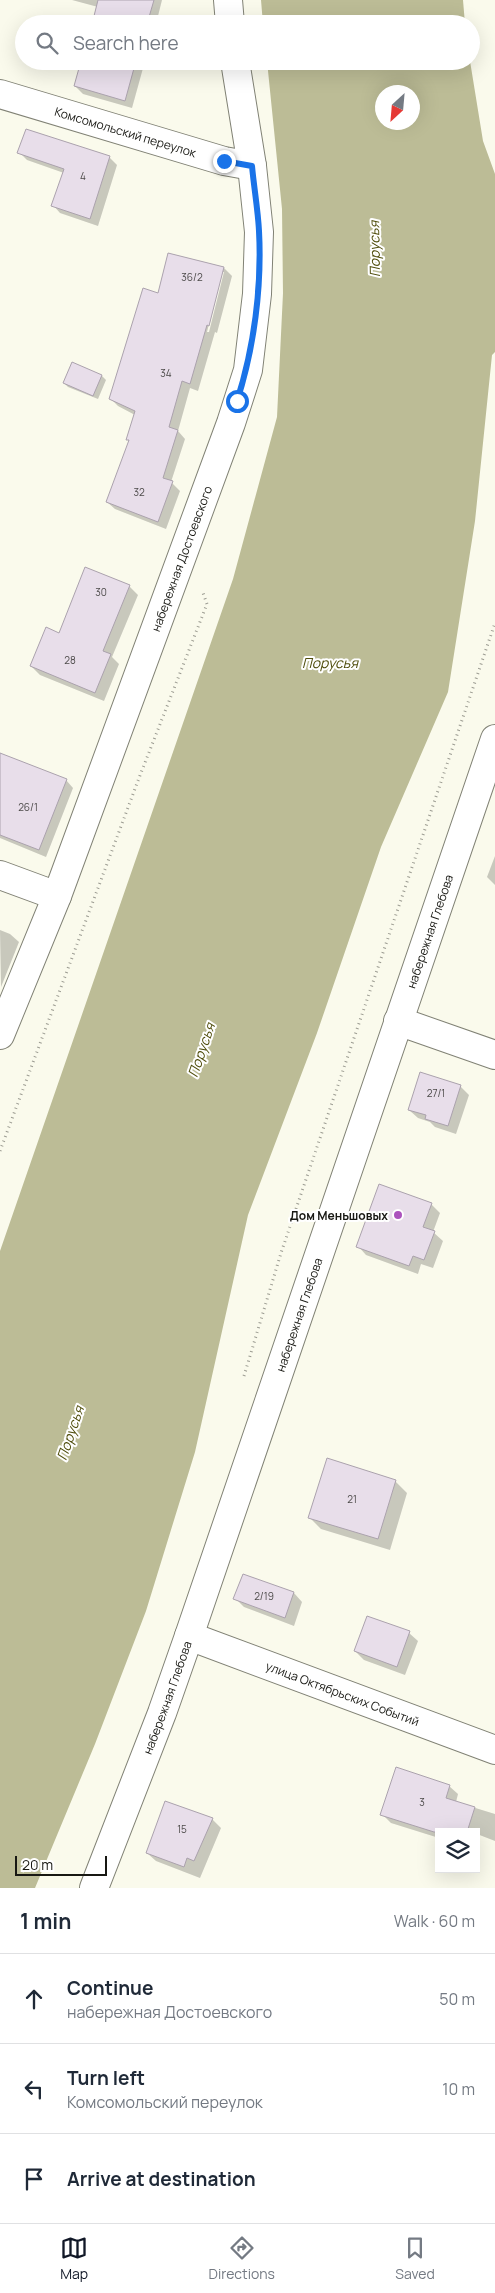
<!DOCTYPE html>
<html lang="en">
<head>
<meta charset="utf-8">
<style>
	:root { --surface:#fff; --page:#f2f2f3; --text:#1f2937; --muted:#747a83; --line:#e0e1e3; --accent:#111827 }
	body { margin:0; font-family:Manrope,sans-serif; background:var(--page); color:var(--text) }
	.controls { position:absolute; right:15px; bottom:15px; display:grid; overflow:hidden; border-radius:0px; box-shadow:0 5px 20px #0002 }
	.controls button { width:45px; height:45px; display:grid; place-items:center; padding:0; border:0; border-bottom:1px solid var(--line); background:var(--surface); color:var(--text); font:25px sans-serif }
	.compass { position:absolute; left:375px; top:85px; width:45px; height:45px; border-radius:50%; background:var(--surface); box-shadow:0 5px 20px #0002; rotate:206deg }
	.scale { position:absolute; left:15px; bottom:12px; width:92px; box-sizing:border-box; padding-left:5px; border:2px solid #181813; border-top:0; font-size:14px; line-height:18px; white-space:nowrap; color:#181813; -webkit-text-stroke:4px #fff; paint-order:stroke }
	.stop { position:absolute; width:15px; height:15px; margin:-11px; border:4px solid #1a73e8; border-radius:50%; background:#fff }
	.stop.end { background:#1a73e8; border-color:#fff; box-shadow:0 1px 5px #0008 }
	.list { margin:0; padding:0; list-style:none }
	h2 { display:flex; justify-content:space-between; align-items:center; height:65px; margin:0; padding:0 20px; font-size:21px }
	h2 small { font-size:16px; font-weight:400; color:var(--muted) }
	.list li { display:grid; grid-template-columns:32px 1fr auto; gap:15px; align-items:center; box-sizing:border-box; height:90px; padding:0 20px; border-top:1px solid var(--line) }
	.list b { display:block; font-size:19px; white-space:nowrap }
	.list p { margin:0; font-size:16px; white-space:nowrap; color:var(--muted) }
	.list em { font-size:16px; font-style:normal; color:var(--muted) }
	.icon { flex:none; width:28px; height:28px; fill:none; stroke:currentColor; stroke-width:2; stroke-linecap:round; stroke-linejoin:round }
	.map { position:relative; flex:none; width:495px; height:1888px; overflow:hidden }
	.search { position:absolute; background:var(--surface); box-shadow:0 5px 20px #0002; left:15px; right:15px; top:15px; height:55px; display:flex; align-items:center; gap:12px; box-sizing:border-box; padding:0 18px; border-radius:28px; color:var(--muted); font-size:19px }
	.sheet { height:335px; background:var(--surface) }
	nav { display:flex; justify-content:space-around; align-items:center; box-sizing:border-box; height:70px; border-top:1px solid var(--line); background:var(--surface); font-size:14px; color:var(--muted) }
	nav a { display:grid; justify-items:center; gap:2px }
	nav .on { color:var(--accent) }
	.map>svg:first-child { display:block }
</style>
</head>
<body>
<div class="map">
<svg width="495" height="1888" viewBox="0 0 495 1888">
	<rect width="100%" height="100%" fill="#fafaec"/>
	<path fill="#bcbc96" fill-rule="evenodd" d="M 261,0 L 463,0 L 465,24 L 263,24 Z
		M 267,61 L 470,61 L 483,141 L 495,174 L 495,352 L 492,355 L 475,521 L 448,692 L 381,847 L 317,1033 L 248,1215 L 195,1452 L 146,1611 L 95,1744 L 35,1888 L 0,1888 L 0,1251 L 233,579 L 277,417 L 283,293 L 282,209 ZM 382,92 L 412,92 L 412,122 L 382,122 Z"/>
	<path fill="#0003" fill-rule="evenodd" d="M 72,0 L 162,0 L 156,24 L 93,24 L 98,7 Z
		M 82,61 L 145,61 L 132,108 L 83,94 L 75,86 Z
		M 19,152 L 109,157 L 117,165 L 98,226 L 60,213 L 53,205 L 64,173 L 27,160 Z
		M 169,255 L 224,268 L 232,276 L 217,333 L 215,332 L 198,391 L 190,388 L 178,431 L 185,439 L 171,482 L 180,491 L 166,529 L 115,509 L 107,502 L 130,442 L 127,439 L 135,415 L 118,406 L 110,398 L 159,295 ZM 222,272 L 224,272 L 209,332 L 207,332 Z
		M 102,376 L 106,380 L 98,399 L 68,387 L 64,383 Z
		M 129,586 L 138,595 L 112,657 L 119,664 L 104,701 L 40,675 L 31,666 L 59,634 Z
		M 0,754 L 66,780 L 73,788 L 46,857 L 0,838 Z
		M 495,856 L 495,885 L 487,877 Z
		M 0,930 L 10,934 L 19,942 L 1,987 Z
		M 460,1086 L 469,1095 L 456,1134 L 435,1127 L 430,1122 L 418,1118 L 409,1110 Z
		M 431,1204 L 440,1213 L 433,1232 L 443,1241 L 433,1268 L 421,1264 L 418,1274 L 366,1255 L 358,1246 Z
		M 395,1481 L 407,1493 L 390,1550 L 321,1529 L 310,1518 Z
		M 243,1575 L 294,1593 L 302,1602 L 294,1626 L 244,1607 L 235,1598 Z
		M 409,1633 L 418,1641 L 405,1675 L 364,1660 L 355,1651 Z
		M 449,1786 L 458,1794 L 456,1802 L 495,1814 L 495,1841 L 477,1834 L 476,1837 L 476,1832 L 439,1832 L 439,1838 L 391,1823 L 382,1814 Z
		M 212,1819 L 221,1828 L 200,1878 L 156,1861 L 147,1853 Z"/>
	<path fill="#e8deea" stroke="#aba2ad" d="M 98,0 L 154,0 L 147,24 L 92,24 Z
		M 81,61 L 136,61 L 125,101 L 74,86 Z
		M 26,129 L 110,156 L 90,219 L 51,206 L 64,169 L 17,153 Z
		M 168,253 L 224,267 L 209,326 L 207,325 L 190,384 L 182,381 L 169,427 L 178,430 L 163,478 L 173,481 L 158,522 L 106,502 L 129,440 L 126,440 L 135,411 L 109,399 L 143,288 L 158,293 Z
		M 72,362 L 102,375 L 93,396 L 63,383 Z
		M 85,567 L 130,585 L 103,651 L 111,654 L 95,693 L 30,666 L 46,627 L 59,633 Z
		M 0,753 L 67,779 L 39,850 L 0,835 Z
		M 420,1072 L 461,1085 L 448,1126 L 425,1119 L 426,1115 L 408,1110 Z
		M 379,1184 L 432,1203 L 423,1227 L 435,1231 L 424,1260 L 413,1256 L 409,1266 L 356,1247 Z
		M 327,1458 L 396,1480 L 378,1539 L 308,1518 Z
		M 243,1574 L 294,1592 L 285,1618 L 233,1599 Z
		M 367,1616 L 410,1631 L 397,1667 L 354,1651 Z
		M 396,1767 L 450,1785 L 446,1798 L 475,1807 L 467,1832 L 434,1832 L 380,1815 Z
		M 165,1801 L 213,1818 L 194,1861 L 187,1858 L 184,1867 L 146,1853 Z"/>
	<g fill="none" stroke-linecap="round" stroke-linejoin="round">
		<defs>
			<g id="minor">
				<path d="M 228,0 L 230,24"/>
				<path id="s1" d="M 0,94 L 224,161 L 252,166"/>
				<path d="M 0,875 L 57,896"/>
				<path d="M 398,1021 L 495,1055"/>
				<path id="s2" d="M 0,1035 L 57,896 L 231,423 L 248,370 L 257,294 L 259,232 L 252,166 L 235,61"/>
				<path id="s3" d="M 189,1636 L 495,1750"/>
				<path id="s4" d="M 94,1888 L 162,1713 L 189,1636 L 495,739"/>
			</g>
		</defs>
		<use href="#minor" stroke="#818275" stroke-width="30"/>
		<path stroke="#9c9c92" stroke-width="3" stroke-dasharray="1 4" stroke-linecap="butt" d="M 0,1151 L 139,778 L 207,604 L 202,590
			M 244,1376 L 281,1253 L 495,623"/>
		<use href="#minor" stroke="#fff" stroke-width="28"/>
	</g>
	<g fill="none" stroke-linecap="round" stroke-linejoin="round">
		<path stroke="#1a73e8" stroke-width="6" d="M 224,161 L 252,166 C 254,188 258,210 259,231 C 262,287 254,348 237,401"/>
	</g>
	<circle fill="#ac52bd" stroke="#fff" stroke-width="2" cx="398" cy="1215" r="5"/>
	<g text-anchor="middle" dominant-baseline="central" stroke-width="4" stroke-linejoin="round" paint-order="stroke">
		<g font-size="10" fill="#4c4a49">
			<text x="83" y="176">4</text>
			<text x="192" y="277">36/2</text>
			<text x="166" y="373">34</text>
			<text x="139" y="492">32</text>
			<text x="101" y="592">30</text>
			<text x="70" y="660">28</text>
			<text x="28" y="807">26/1</text>
			<text x="436" y="1093">27/1</text>
			<text x="352" y="1499">21</text>
			<text x="264" y="1596">2/19</text>
			<text x="422" y="1802">3</text>
			<text x="182" y="1829">15</text>
		</g>
		<g font-size="12" fill="#181813" stroke="#fff">
			<text stroke="none"><textPath href="#s1" startOffset="131">Комсомольский переулок</textPath></text>
			<text stroke="none"><textPath href="#s2" startOffset="510">набережная Достоевского</textPath></text>
			<text stroke="none"><textPath href="#s4" startOffset="1014">набережная Глебова</textPath></text>
			<text stroke="none"><textPath href="#s4" startOffset="609">набережная Глебова</textPath></text>
			<text stroke="none"><textPath href="#s3" startOffset="164">улица Октябрьских Событий</textPath></text>
			<text stroke="none"><textPath href="#s4" startOffset="204">набережная Глебова</textPath></text>
		</g>
		<g font-size="12" font-weight="bold" fill="#181813" stroke="#fff" text-anchor="end">
			<text x="388" y="1215">Дом Меньшовых</text>
		</g>
		<g font-size="14" font-style="italic" fill="#4f4d0b" stroke="#fff">
			<text transform="translate(374 249) rotate(-91)">Порусья</text>
			<text x="330" y="662">Порусья</text>
			<text transform="translate(201 1050) rotate(-71)">Порусья</text>
			<text transform="translate(70 1433) rotate(-71)">Порусья</text>
		</g>
	</g>
</svg>
<div class="controls">
<button><svg class="icon" aria-label="layers" viewBox="0 0 24 24"><path d="M12 4l9 5-9 5-9-5zM3 14l9 5 9-5"/></svg></button>
</div>
<svg class="compass" viewBox="-18 -18 36 36"><path d="M0-13l5 13h-10z" fill="#e53935"/><path d="M0 13l5-13h-10z" fill="#747a83"/></svg>
<div class="scale">20 m</div>
<div class="stop" style="left:237px;top:401px"></div>
<div class="stop end" style="left:224px;top:161px"></div>
<div class="search"><svg class="icon" aria-label="search" viewBox="0 0 24 24"><circle cx="10" cy="10" r="6"/><path d="M15 15l6 6"/></svg>Search here</div>
</div>
<section class="sheet">
<h2>1 min<small>Walk · 60 m</small></h2>
<ul class="list">
<li><svg class="icon" aria-label="ahead" viewBox="0 0 24 24"><path d="M12 20V5M6 11l6-6 6 6"/></svg><div><b>Continue</b><p>набережная Достоевского</p></div><em>50 m</em></li>
<li><svg class="icon" aria-label="left" viewBox="0 0 24 24"><path d="M17 20v-9H6M10 6l-5 5 5 5"/></svg><div><b>Turn left</b><p>Комсомольский переулок</p></div><em>10 m</em></li>
<li><svg class="icon" aria-label="arrive" viewBox="0 0 24 24"><path d="M6 21V4h12l-3 4 3 4H6"/></svg><div><b>Arrive at destination</b></div></li>
</ul>
</section>
<nav>
<a class="on"><svg class="icon" aria-label="map" viewBox="0 0 24 24"><path d="M3 6l6-2 6 2 6-2v14l-6 2-6-2-6 2zM9 4v14M15 6v14"/></svg>Map</a>
<a><svg class="icon" aria-label="directions" viewBox="0 0 24 24"><path d="M12 3l9 9-9 9-9-9zM9 14v-3h6M13 9l2 2-2 2"/></svg>Directions</a>
<a><svg class="icon" aria-label="saved" viewBox="0 0 24 24"><path d="M7 4h10v16l-5-4-5 4z"/></svg>Saved</a>
</nav>
</body>
</html>
